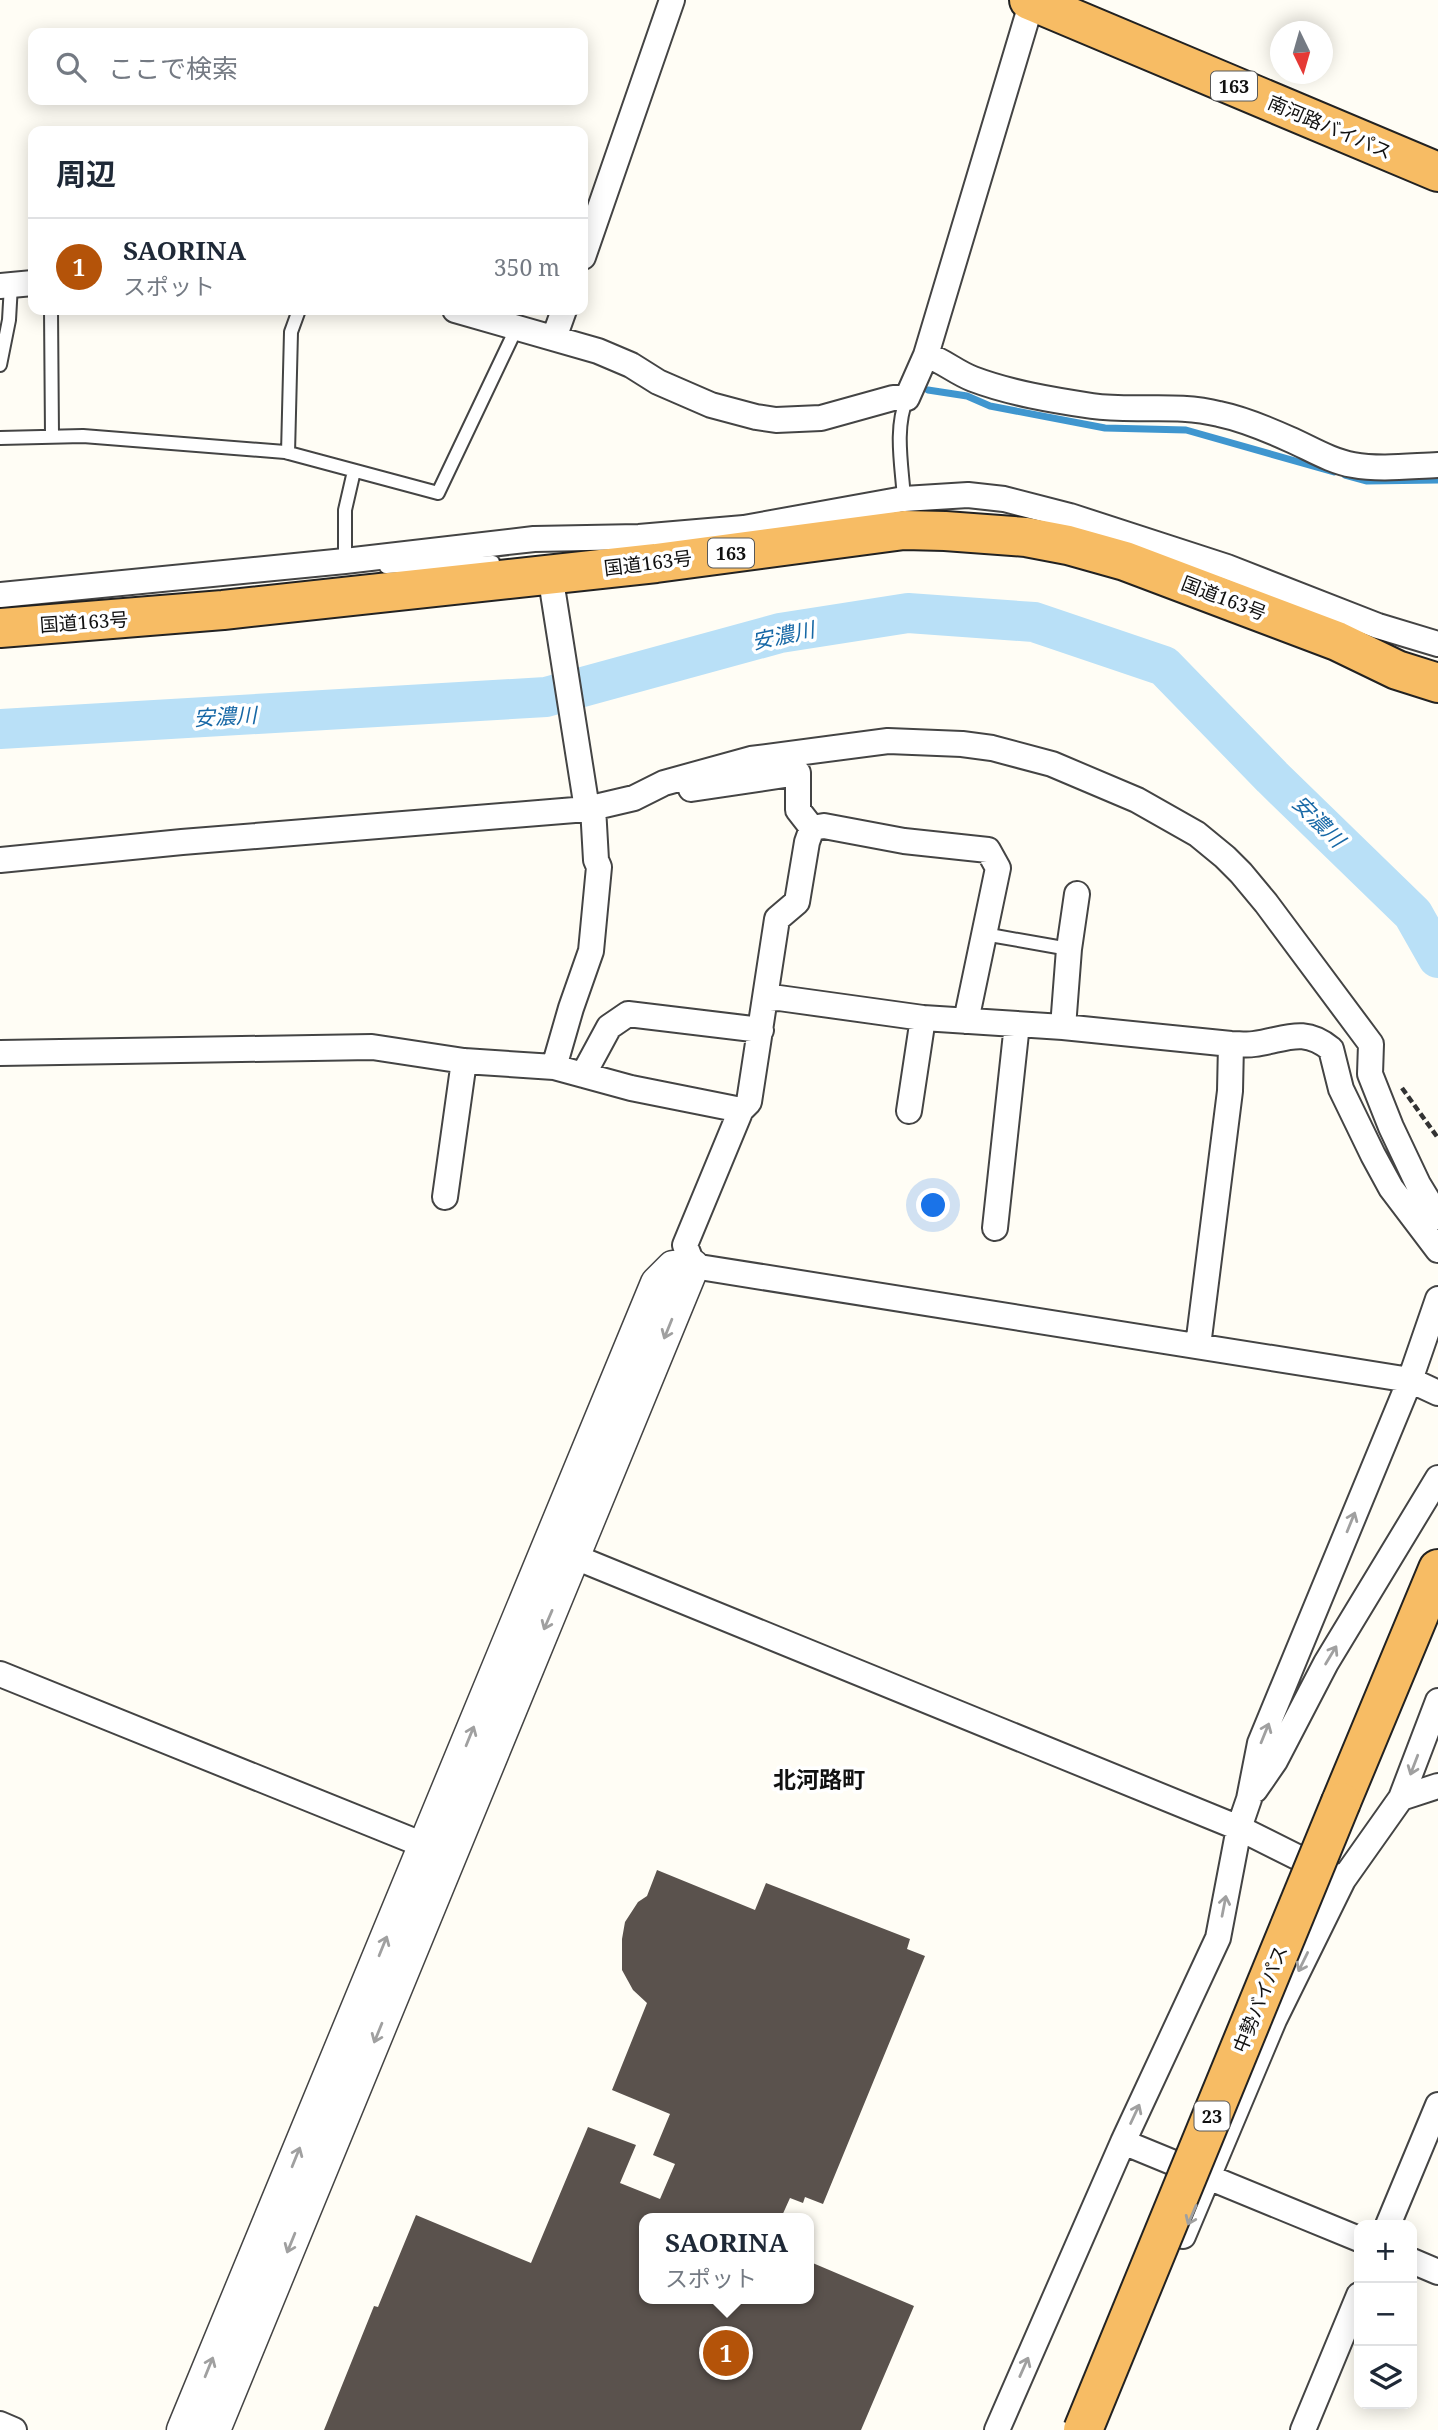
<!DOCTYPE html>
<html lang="ja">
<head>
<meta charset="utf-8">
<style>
	:root { --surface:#fff; --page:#f6f6f7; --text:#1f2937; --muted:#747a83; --line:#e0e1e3; --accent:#b45309 }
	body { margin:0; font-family:"Noto Serif","Noto Sans JP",serif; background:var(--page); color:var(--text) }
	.controls { position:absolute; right:21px; bottom:21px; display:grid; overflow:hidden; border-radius:14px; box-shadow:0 4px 18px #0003 }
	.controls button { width:63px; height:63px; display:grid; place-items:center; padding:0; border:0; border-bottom:2px solid var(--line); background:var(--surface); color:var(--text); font:35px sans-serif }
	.compass { position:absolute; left:1270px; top:21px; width:63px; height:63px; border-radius:50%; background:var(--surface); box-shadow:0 4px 18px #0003; rotate:175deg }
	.you { position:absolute; left:934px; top:1206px; width:24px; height:24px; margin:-18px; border:5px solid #fff; border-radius:50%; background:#1a73e8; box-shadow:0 0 0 10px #1a73e833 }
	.badge { display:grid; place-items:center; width:46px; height:46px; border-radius:50%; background:var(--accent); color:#fff; font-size:23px; font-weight:700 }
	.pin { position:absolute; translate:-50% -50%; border:4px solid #fff; box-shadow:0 2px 7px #0006 }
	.popup { position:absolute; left:639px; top:2213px; width:175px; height:91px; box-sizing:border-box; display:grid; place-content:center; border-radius:14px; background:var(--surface); filter:drop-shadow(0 2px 5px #0005); font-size:23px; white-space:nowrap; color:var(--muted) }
	.popup b { font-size:26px; color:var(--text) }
	.popup::after { content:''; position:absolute; left:50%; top:100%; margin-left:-14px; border:14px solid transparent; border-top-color:var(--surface) }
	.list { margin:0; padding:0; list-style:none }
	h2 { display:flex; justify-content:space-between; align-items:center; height:91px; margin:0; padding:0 28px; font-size:30px }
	h2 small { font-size:23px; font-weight:400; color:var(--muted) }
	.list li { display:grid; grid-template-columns:46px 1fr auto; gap:21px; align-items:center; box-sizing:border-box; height:98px; padding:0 28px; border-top:2px solid var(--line) }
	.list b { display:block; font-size:26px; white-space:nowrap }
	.list p { margin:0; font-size:23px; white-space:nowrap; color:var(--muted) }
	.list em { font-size:23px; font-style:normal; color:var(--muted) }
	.icon { flex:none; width:38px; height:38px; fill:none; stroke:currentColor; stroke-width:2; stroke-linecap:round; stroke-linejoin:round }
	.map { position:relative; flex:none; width:1438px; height:2430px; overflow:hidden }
	.search { position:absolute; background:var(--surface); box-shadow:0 4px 18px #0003; left:28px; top:28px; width:560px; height:77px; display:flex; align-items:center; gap:18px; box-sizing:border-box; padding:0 24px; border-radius:14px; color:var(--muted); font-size:26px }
	.panel { position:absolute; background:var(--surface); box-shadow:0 4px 18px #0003; left:28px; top:126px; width:560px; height:189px; border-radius:14px }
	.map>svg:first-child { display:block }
</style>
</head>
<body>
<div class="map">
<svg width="1438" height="2430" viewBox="0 0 1438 2430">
	<rect width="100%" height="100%" fill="#fffdf5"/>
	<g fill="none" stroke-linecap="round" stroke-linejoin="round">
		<path stroke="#3f96cf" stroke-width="7" d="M 928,390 L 967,396 L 990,406 L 1105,428 L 1186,430 L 1334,472
			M 1345,475 L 1367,481 L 1438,480"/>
		<path stroke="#b9e0f7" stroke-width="40" d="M 0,729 L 546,697 L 780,633 L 908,613 L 1034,622 L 1164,666 L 1272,777 L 1413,914 L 1438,958"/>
	</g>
	<path fill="#5a524d" d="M 657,1870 L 755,1910 L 766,1883 L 910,1939 L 907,1949 L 925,1956 L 823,2204 L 805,2197 L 803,2203 L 790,2198 L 781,2218 L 644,2218 L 644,2299 L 808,2299 L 808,2261 L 914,2306 L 861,2430 L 324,2430 L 374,2306 L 378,2307 L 416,2215 L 531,2263 L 588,2127 L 636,2145 L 620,2183 L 660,2199 L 675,2164 L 653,2155 L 670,2114 L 612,2090 L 647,2003 L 633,1990 L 622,1970 L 622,1939 L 625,1922 L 638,1902 L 647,1896 Z"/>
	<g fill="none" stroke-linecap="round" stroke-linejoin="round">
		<defs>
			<path id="service" d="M 51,310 L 52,436
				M 0,365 L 9,320 L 11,285
				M 0,438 L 83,436 L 285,452 L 438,493 L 516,329
				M 288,453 L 291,332 L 299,310
				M 904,499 C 902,466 894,429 907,398
				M 345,561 L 345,510 L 354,471
				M 386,567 L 493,562
				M 984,934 L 1069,949"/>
			<path id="minor" d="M 583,257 L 672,0
				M 0,286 L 33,283
				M 455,310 L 598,351 L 631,365 L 658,382 L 711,405 L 756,417 L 776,420 L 821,418 L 893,398 L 907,398 L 926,355 L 1032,1
				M 554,338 L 564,310
				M 926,355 C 944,361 955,372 973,379 C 1010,393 1052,400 1092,406 C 1134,412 1177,403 1219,414 C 1243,419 1267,429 1289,439 C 1310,448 1330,461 1353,465 C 1380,470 1411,466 1438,465
				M 550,574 L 587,809
				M 0,595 L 345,561 L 534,539 L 639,537 L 744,528 L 904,499 L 968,495 L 1004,499 L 1070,516 L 1227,567 L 1378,626 L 1438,644
				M 691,789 L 798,773 L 798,810 L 812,828 L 807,842 L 797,902 L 777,919 L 749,1102 L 741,1110 L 685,1245 L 693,1266 L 1410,1380 L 1438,1393
				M 812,828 L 824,826 L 904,841 L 988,850 L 998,868 L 966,1021
				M 0,860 L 182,842 L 587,809 L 634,798 L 664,783 L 751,759 L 888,741 L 962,744 L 992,748 L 1052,764 L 1137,800 L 1197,834 L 1225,857 L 1241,873 L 1266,903 L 1371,1044 L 1370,1074 L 1391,1127 L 1418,1184 L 1438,1217
				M 766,999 L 779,998 L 923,1018 L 1063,1027 L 1231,1044 C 1239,1044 1247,1045 1254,1044 C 1285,1040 1303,1026 1331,1049 L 1341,1089 L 1373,1155 L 1391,1188 L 1438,1250
				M 1063,1027 L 1069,949 L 1077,894
				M 0,1053 L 372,1047 L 464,1061 L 554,1067 L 631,1088 L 741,1110
				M 554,1067 L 571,1008 L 591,951 L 599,867 L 596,860 L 593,807
				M 583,1075 L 609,1027 L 628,1014 L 761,1030
				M 909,1111 L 923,1018
				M 445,1197 L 464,1061
				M 995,1228 L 1017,1024
				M 1198,1346 L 1230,1091 L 1231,1044
				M 575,1557 L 1239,1828 L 1343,1880
				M 0,1674 L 441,1852
				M 1255,1790 L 1275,1761 L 1326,1663 L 1438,1478
				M 1401,1798 L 1438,1786
				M 1123,2142 L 1359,2239
				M 1388,2225 L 1438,2105
				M 1183,2236 L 1274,2020 L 1343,1880 L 1401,1798 L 1438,1701
				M 1412,2261 L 1438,2272
				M 0,2424 L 14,2430
				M 997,2430 L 1123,2142 L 1218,1938 L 1239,1828 L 1249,1799 L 1260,1743 L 1410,1380 L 1438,1299
				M 1303,2430 L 1359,2295"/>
			<path id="tertiary" d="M 183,2430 L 657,1283 L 673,1267 L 693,1266 L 214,2430"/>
			<path id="trunk" d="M 1029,0 L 1438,172
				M 0,628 L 223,610 L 656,563 L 904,530 L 945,531 L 1026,537 L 1068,545 L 1125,561 L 1337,641 L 1397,670 L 1438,683
				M 1341,1802 L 1438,1569"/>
		</defs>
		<use href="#service" stroke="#444" stroke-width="16"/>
		<use href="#minor" stroke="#444" stroke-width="28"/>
		<use href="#tertiary" stroke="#444" stroke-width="35"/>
		<use href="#trunk" stroke="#222" stroke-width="42"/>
		<path stroke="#333" stroke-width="4.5" stroke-dasharray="7 3.5" stroke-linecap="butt" d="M 1402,1088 L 1438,1138"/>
		<use href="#service" stroke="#fff" stroke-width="12"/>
		<use href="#minor" stroke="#fff" stroke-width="24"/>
		<use href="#tertiary" stroke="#fff" stroke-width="32"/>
		<use href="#trunk" stroke="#f7bc64" stroke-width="38"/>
		<defs>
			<path id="trunk-bridge" d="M 1083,2430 L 1341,1802"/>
		</defs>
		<use href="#trunk-bridge" stroke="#222" stroke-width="42" stroke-linecap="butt"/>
		<use href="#trunk-bridge" stroke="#f7bc64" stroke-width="38"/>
	</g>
	<defs><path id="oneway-shaft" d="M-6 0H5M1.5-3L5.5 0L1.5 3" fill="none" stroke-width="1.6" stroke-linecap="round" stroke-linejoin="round" transform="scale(1.75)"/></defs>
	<g stroke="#a0a0a0">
		<use href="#oneway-shaft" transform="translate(668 1329) rotate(112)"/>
		<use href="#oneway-shaft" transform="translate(1351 1522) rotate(-68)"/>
		<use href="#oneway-shaft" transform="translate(548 1620) rotate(113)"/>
		<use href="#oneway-shaft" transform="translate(1331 1655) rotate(-59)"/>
		<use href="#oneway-shaft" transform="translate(1265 1733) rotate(-68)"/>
		<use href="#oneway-shaft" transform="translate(470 1736) rotate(-68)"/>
		<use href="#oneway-shaft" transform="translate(1414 1765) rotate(111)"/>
		<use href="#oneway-shaft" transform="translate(1224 1906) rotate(-79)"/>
		<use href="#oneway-shaft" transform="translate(383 1946) rotate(-68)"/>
		<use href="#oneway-shaft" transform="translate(1303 1962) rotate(116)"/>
		<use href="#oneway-shaft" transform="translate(378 2033) rotate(112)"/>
		<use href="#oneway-shaft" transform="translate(1135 2114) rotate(-65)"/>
		<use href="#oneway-shaft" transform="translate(296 2157) rotate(-68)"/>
		<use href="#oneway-shaft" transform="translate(1192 2215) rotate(113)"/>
		<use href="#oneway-shaft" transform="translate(291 2243) rotate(112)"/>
		<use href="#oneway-shaft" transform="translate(209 2367) rotate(-68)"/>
		<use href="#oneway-shaft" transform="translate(1024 2367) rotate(-66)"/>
	</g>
	<g text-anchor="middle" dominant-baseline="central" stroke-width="7" stroke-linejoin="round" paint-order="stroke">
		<g fill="#fff" stroke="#585858" stroke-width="2">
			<rect x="1211" y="71.5" width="46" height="29" rx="5"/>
			<rect x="708" y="538.5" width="46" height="29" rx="5"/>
			<rect x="1194.5" y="2101.5" width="35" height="29" rx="5"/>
		</g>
		<g font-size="18" font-weight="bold" fill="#111">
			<text x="1234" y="86">163</text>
			<text x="731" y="553">163</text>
			<text x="1212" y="2116">23</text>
		</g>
		<g font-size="19" fill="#111" stroke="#fff">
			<text transform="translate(1330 127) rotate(23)">南河路バイパス</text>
			<text transform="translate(648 563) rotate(-7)">国道163号</text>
			<text transform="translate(1224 598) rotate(21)">国道163号</text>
			<text transform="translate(84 622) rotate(-4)">国道163号</text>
			<text transform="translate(1260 1999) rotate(-68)">中勢バイパス</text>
		</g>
		<g font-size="21" font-style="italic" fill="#1768a6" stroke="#fff">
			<text transform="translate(783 635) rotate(-12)">安濃川</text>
			<text transform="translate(225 716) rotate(-3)">安濃川</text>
			<text transform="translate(1319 821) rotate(45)">安濃川</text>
		</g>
		<g font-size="23" font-weight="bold" fill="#111" stroke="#fff">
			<text x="819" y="1779">北河路町</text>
		</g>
	</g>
</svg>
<div class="controls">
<button>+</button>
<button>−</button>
<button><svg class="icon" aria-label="layers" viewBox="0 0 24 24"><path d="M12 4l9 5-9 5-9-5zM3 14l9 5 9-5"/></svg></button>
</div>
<svg class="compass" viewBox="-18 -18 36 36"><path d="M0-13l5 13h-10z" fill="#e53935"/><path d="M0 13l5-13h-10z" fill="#747a83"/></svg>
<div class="you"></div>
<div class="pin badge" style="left:726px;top:2353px">1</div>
<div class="popup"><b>SAORINA</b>スポット</div>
<div class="search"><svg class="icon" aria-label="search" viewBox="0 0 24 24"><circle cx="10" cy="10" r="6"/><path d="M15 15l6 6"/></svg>ここで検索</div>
<section class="panel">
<h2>周辺<small></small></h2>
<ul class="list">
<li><span class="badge">1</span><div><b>SAORINA</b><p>スポット</p></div><em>350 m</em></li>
</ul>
</section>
</div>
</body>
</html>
